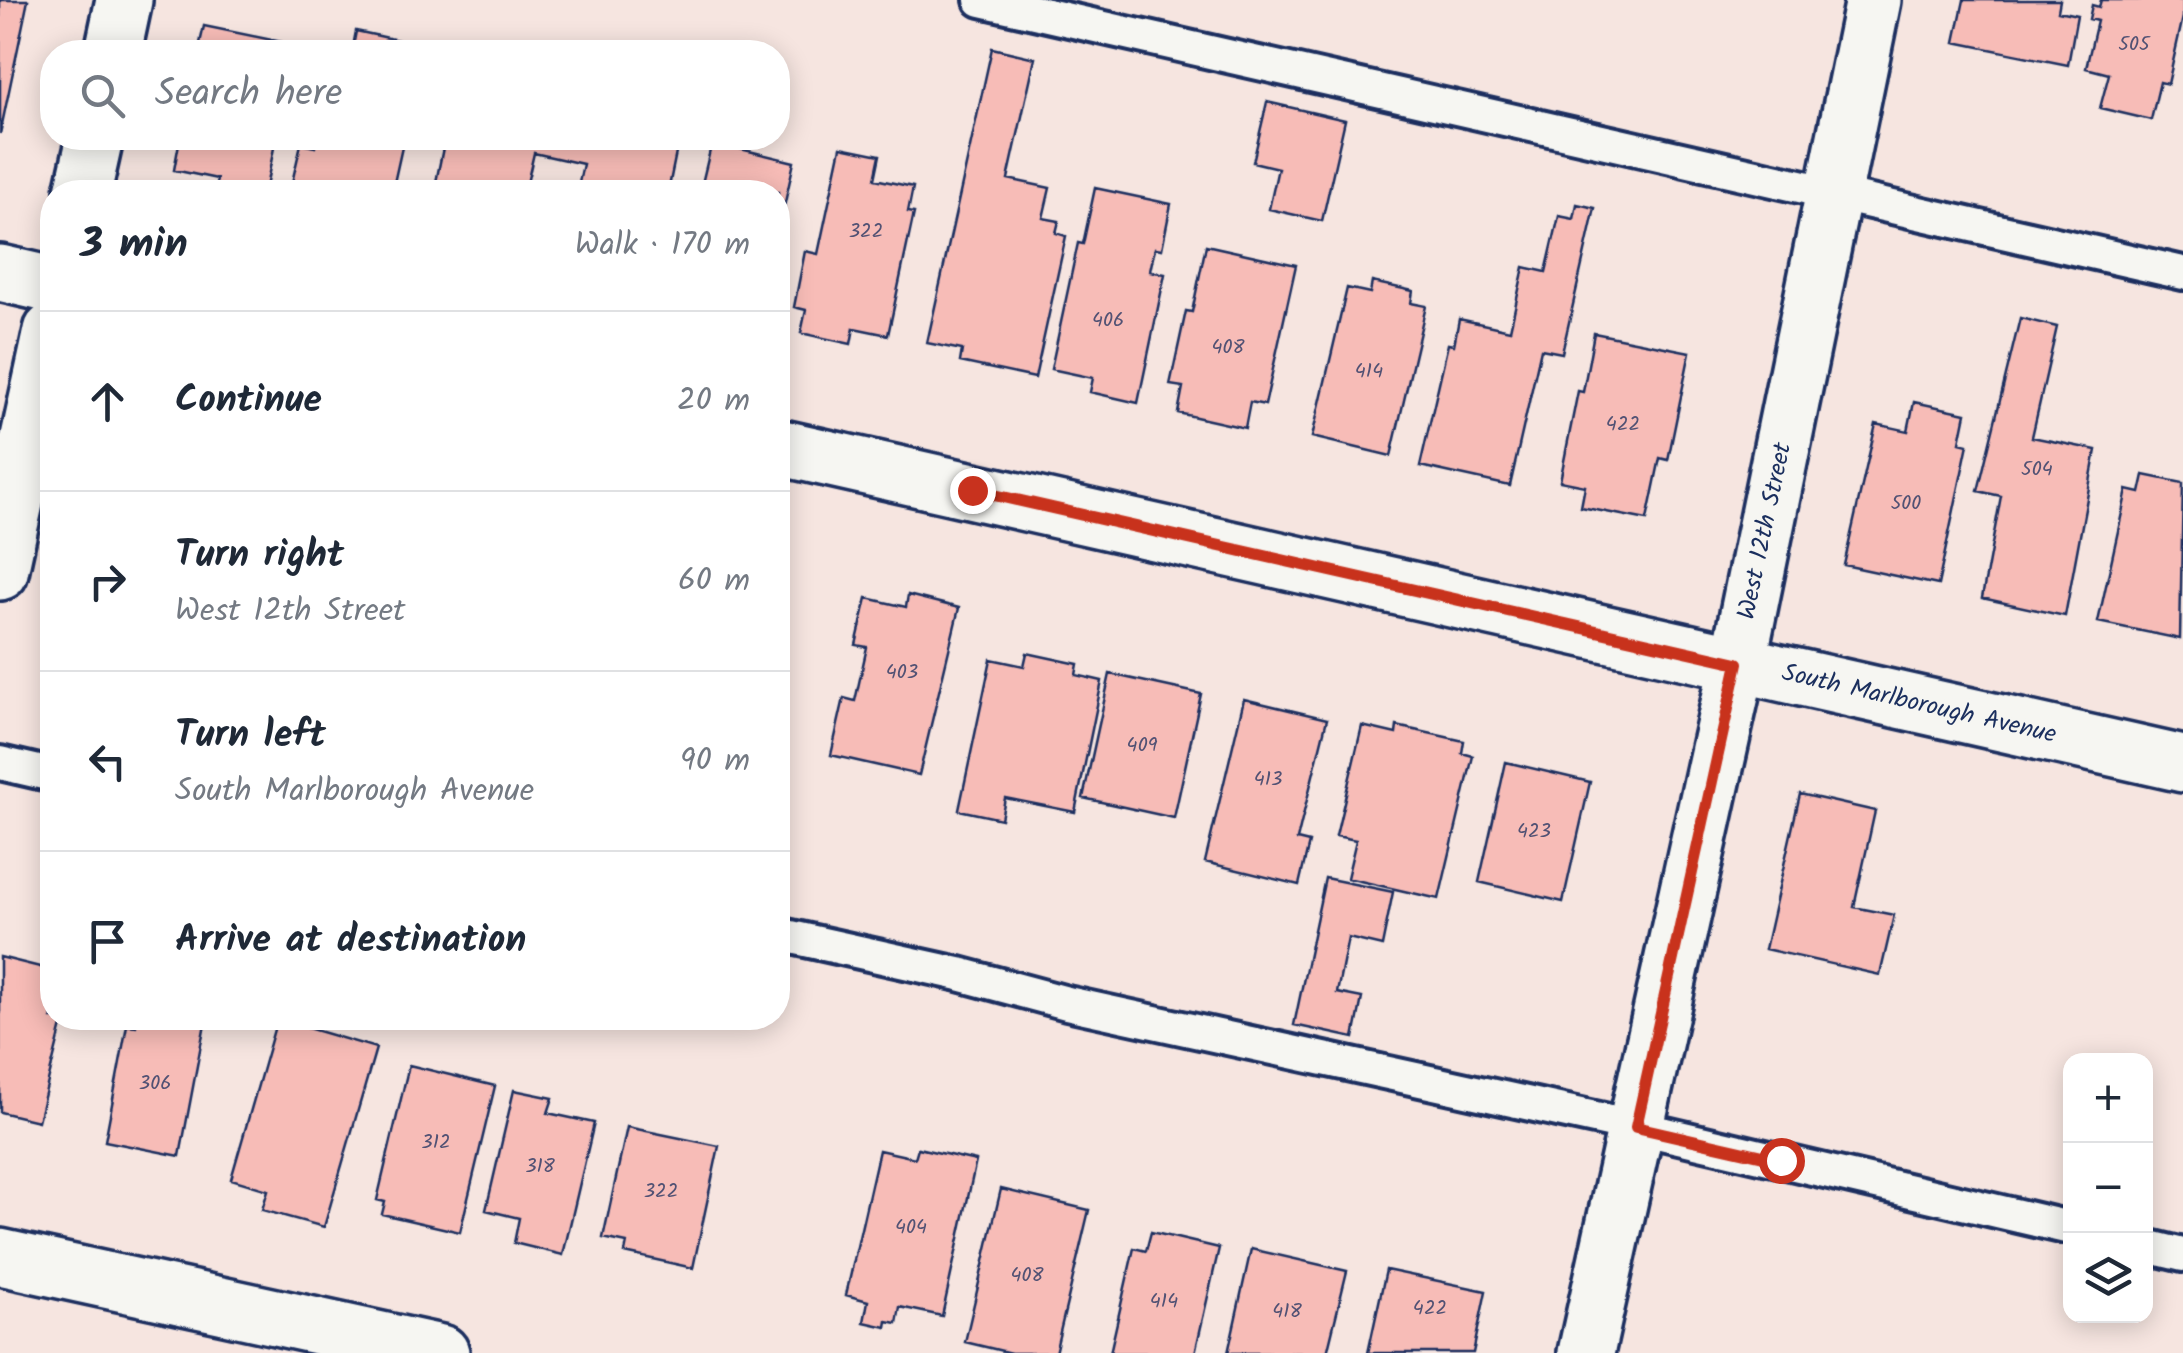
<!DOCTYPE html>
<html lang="en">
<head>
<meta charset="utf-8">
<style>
	:root { --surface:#fff; --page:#f6f6f7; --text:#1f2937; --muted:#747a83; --line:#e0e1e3 }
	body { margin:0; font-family:Kalam,sans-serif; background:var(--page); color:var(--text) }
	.controls { position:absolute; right:30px; bottom:30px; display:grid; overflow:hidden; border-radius:20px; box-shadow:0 5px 25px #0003 }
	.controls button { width:90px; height:90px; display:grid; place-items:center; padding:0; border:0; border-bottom:2px solid var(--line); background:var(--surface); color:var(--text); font:50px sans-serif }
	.stop { position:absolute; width:30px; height:30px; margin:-22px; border:8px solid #c8321e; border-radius:50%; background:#fff }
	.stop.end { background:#c8321e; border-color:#fff; box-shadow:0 2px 10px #0008 }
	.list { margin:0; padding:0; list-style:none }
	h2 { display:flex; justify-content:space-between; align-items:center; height:130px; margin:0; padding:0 40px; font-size:42px }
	h2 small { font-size:32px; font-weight:400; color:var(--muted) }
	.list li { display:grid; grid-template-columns:65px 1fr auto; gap:30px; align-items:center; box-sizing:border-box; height:180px; padding:0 40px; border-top:2px solid var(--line) }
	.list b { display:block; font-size:38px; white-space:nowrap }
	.list p { margin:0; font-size:32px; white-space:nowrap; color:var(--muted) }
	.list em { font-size:32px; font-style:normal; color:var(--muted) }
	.icon { flex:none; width:55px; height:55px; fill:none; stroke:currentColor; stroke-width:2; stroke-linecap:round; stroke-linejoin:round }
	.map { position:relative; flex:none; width:2183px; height:1353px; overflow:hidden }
	.search { position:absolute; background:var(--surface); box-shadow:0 5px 25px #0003; left:40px; top:40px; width:750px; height:110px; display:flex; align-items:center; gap:25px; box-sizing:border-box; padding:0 35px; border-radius:40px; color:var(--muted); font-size:38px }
	.panel { position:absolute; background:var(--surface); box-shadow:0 5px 25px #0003; left:40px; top:180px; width:750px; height:850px; border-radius:40px }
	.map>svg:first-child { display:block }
</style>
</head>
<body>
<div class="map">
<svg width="2183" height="1353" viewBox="0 0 2183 1353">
	<rect width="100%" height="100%" fill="#f6e5e0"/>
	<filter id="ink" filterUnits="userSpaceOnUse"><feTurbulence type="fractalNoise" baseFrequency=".01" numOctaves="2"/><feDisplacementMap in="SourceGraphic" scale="20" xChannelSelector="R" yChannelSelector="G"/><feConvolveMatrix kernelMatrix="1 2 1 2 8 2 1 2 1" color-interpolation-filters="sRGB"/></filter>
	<g filter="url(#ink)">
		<path fill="#f7bcb7" stroke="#1b2f5e" stroke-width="2.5" d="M 0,0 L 28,0 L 0,134 Z
			M 1964,0 L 2060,0 L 2058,11 L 2077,15 L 2068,65 L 1955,42 Z
			M 2101,0 L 2183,0 L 2183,17 L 2168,84 L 2160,82 L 2151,120 L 2100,108 L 2109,74 L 2086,68 L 2097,21 L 2089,19 L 2092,5 L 2099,7 Z
			M 204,26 L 296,45 L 294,52 L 198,52 Z
			M 356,31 L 407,42 L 405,52 L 352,52 Z
			M 992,48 L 1035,58 L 1008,179 L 1050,188 L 1043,218 L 1059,221 L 1056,233 L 1066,236 L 1035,378 L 960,362 L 962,350 L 927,343 Z
			M 1267,102 L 1345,120 L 1322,221 L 1269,209 L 1278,168 L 1253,162 Z
			M 180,138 L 276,138 L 265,192 L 214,192 L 217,179 L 174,170 Z
			M 317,138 L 404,138 L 392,192 L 290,191 L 301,144 L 315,147 Z
			M 445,138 L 679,138 L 668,192 L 577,192 L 583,164 L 534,153 L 525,192 L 434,192 Z
			M 712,142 L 794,162 L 778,234 L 778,192 L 700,192 Z
			M 841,147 L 880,155 L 875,179 L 913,187 L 908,212 L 914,213 L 888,335 L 854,328 L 851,344 L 801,333 L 806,310 L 794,307 L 805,251 L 818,254 Z
			M 1095,188 L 1171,204 L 1162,249 L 1155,248 L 1150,271 L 1165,274 L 1138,403 L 1090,392 L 1093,378 L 1051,369 L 1078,243 L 1083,244 Z
			M 1577,204 L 1595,208 L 1562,353 L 1541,349 L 1510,486 L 1420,466 L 1448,344 L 1454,345 L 1459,319 L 1510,330 L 1524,267 L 1546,272 L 1559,216 L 1574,219 Z
			M 1206,245 L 1296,265 L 1265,405 L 1250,402 L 1245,428 L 1178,413 L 1183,387 L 1170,385 L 1186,311 L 1192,312 Z
			M 1372,282 L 1413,291 L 1411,303 L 1426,306 L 1391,456 L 1312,437 L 1347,288 L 1370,293 Z
			M 2020,318 L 2057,327 L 2032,437 L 2096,450 L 2065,616 L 1982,598 L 2001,496 L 1978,491 Z
			M 1594,333 L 1690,352 L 1668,460 L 1660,458 L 1647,520 L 1581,507 L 1585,486 L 1560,481 L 1578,391 L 1583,392 Z
			M 1914,402 L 1966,413 L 1960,442 L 1968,444 L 1938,585 L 1844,565 L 1876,424 L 1908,431 Z
			M 2144,475 L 2183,483 L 2180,639 L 2098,622 L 2127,490 L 2140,493 Z
			M 908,595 L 959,608 L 919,775 L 831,755 L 844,698 L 855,701 L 867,647 L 856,645 L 867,598 L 906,607 Z
			M 1027,653 L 1078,664 L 1076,675 L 1102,681 L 1075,812 L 1005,798 L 1001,819 L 959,810 L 991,659 L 1024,666 Z
			M 1110,674 L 1201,694 L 1174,818 L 1083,798 Z
			M 1244,699 L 1327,719 L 1297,840 L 1309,843 L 1299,885 L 1205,862 Z
			M 1362,726 L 1396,734 L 1397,726 L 1464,741 L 1462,753 L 1473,756 L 1439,899 L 1347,878 L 1356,840 L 1336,836 Z
			M 1506,762 L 1590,782 L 1563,902 L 1479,882 Z
			M 1800,794 L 1875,811 L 1854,907 L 1894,915 L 1880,975 L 1765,949 Z
			M 1325,878 L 1393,892 L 1382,946 L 1348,938 L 1337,993 L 1362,998 L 1354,1038 L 1294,1025 Z
			M 0,957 L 52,970 L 52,1018 L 64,1018 L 38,1121 L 0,1112 Z
			M 138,1018 L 206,1018 L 180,1156 L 105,1141 L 127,1025 L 136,1026 Z
			M 277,1019 L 376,1048 L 324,1227 L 262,1210 L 268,1190 L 231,1179 Z
			M 409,1065 L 495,1086 L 460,1232 L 382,1214 L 385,1202 L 377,1200 Z
			M 514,1090 L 553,1098 L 548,1113 L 594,1123 L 563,1255 L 514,1243 L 519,1218 L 486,1210 Z
			M 627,1127 L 719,1146 L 693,1268 L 625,1253 L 627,1243 L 603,1238 Z
			M 918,1148 L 976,1161 L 942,1316 L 900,1307 L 897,1323 L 887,1321 L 886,1327 L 864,1322 L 868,1301 L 846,1295 L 879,1150 L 915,1158 Z
			M 1001,1189 L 1089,1210 L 1055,1353 L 1011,1353 L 965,1342 Z
			M 1151,1232 L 1219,1248 L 1195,1353 L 1110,1353 L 1134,1248 L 1146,1251 Z
			M 1251,1249 L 1347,1271 L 1327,1353 L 1228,1353 Z
			M 1386,1270 L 1486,1291 L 1473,1353 L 1368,1353 Z"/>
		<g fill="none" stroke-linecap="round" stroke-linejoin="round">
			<defs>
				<path id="service" d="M 981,0 L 2183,273
					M 0,763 L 52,775
					M 778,934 L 959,974 L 1067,1003 L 1636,1127 L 2070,1228
					M 2146,1246 L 2183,1255"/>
				<path id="minor" d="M 113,52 L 124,0
					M 83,192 L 95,138
					M 0,273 L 52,285
					M 778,447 L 2183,764
					M 0,572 L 52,331"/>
				<path id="tertiary" d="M 0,1257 L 441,1353
					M 1586,1353 L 1738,663 L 1873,0"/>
			</defs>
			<use href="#service" stroke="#1b2f5e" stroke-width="40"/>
			<use href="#minor" stroke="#1b2f5e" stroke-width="62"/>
			<use href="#tertiary" stroke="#1b2f5e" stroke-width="62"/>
			<use href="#service" stroke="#f6f6f2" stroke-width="32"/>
			<use href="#minor" stroke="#f6f6f2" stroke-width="55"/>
			<use href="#tertiary" stroke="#f6f6f2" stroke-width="55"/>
		</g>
	</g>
	<g fill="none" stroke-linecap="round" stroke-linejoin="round" filter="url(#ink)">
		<path stroke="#c8321e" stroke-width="12" d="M 972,490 L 1738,663 L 1636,1127 L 1781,1160"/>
	</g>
	<g text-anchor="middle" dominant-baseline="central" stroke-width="8" stroke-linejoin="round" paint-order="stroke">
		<g font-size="20" fill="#525274">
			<text x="2134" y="45">505</text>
			<text x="866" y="232">322</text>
			<text x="1108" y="321">406</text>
			<text x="1228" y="348">408</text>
			<text x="1369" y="372">414</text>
			<text x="1623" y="425">422</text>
			<text x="2037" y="470">504</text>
			<text x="1906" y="504">500</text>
			<text x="902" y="673">403</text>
			<text x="1142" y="746">409</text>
			<text x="1268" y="780">413</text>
			<text x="1534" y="832">423</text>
			<text x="155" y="1084">306</text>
			<text x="436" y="1143">312</text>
			<text x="540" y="1167">318</text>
			<text x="661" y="1192">322</text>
			<text x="911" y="1228">404</text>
			<text x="1027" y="1276">408</text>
			<text x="1164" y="1302">414</text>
			<text x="1430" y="1309">422</text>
			<text x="1287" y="1312">418</text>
		</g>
		<g font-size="25" fill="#1b2f5e" stroke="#f6f6f2">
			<text transform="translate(1765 531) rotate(-78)">West 12th Street</text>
			<text transform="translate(1919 704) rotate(13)">South Marlborough Avenue</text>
		</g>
	</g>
</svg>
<div class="controls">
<button>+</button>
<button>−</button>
<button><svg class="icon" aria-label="layers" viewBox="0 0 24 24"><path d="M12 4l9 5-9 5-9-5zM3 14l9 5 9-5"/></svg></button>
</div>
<div class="stop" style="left:1781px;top:1160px"></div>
<div class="stop end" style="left:972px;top:490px"></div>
<div class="search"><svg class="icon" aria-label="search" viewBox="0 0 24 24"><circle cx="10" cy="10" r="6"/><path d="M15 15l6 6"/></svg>Search here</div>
<section class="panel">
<h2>3 min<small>Walk · 170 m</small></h2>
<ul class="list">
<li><svg class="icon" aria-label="ahead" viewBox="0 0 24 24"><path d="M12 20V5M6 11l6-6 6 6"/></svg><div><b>Continue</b></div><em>20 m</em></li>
<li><svg class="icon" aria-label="right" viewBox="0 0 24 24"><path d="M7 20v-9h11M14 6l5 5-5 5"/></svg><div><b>Turn right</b><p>West 12th Street</p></div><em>60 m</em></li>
<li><svg class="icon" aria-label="left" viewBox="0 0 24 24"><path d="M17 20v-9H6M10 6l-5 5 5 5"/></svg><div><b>Turn left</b><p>South Marlborough Avenue</p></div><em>90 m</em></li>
<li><svg class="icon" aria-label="arrive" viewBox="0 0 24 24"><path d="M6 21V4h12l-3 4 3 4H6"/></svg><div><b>Arrive at destination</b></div></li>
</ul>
</section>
</div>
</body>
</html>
